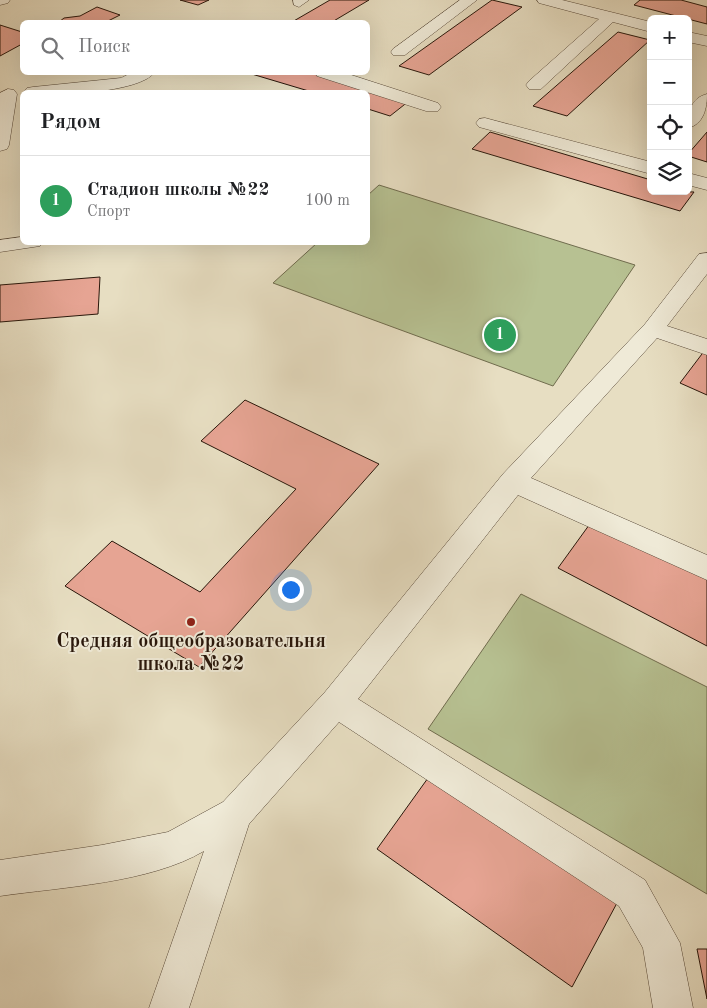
<!DOCTYPE html>
<html lang="ru">
<head>
<meta charset="utf-8">
<style>
	:root { --surface:#fff; --page:#f6f6f6; --text:#202124; --muted:#757577; --line:#e0e0e0; --accent:#0b8043 }
	body { margin:0; font-family:"Old Standard TT",serif; background:var(--page); color:var(--text) }
	.controls { position:absolute; right:15px; top:15px; display:grid; overflow:hidden; border-radius:8px; box-shadow:0 5px 20px #0002 }
	.controls button { width:45px; height:45px; display:grid; place-items:center; padding:0; border:0; border-bottom:1px solid var(--line); background:var(--surface); color:var(--text); font:25px sans-serif }
	.you { position:absolute; left:290px; top:589px; width:18px; height:18px; margin:-12px; border:4px solid #fff; border-radius:50%; background:#1a73e8; box-shadow:0 0 0 8px #1a73e833 }
	.badge { display:grid; place-items:center; width:32px; height:32px; border-radius:50%; background:var(--accent); color:#fff; font-size:16px; font-weight:700 }
	.pin { position:absolute; translate:-50% -50%; border:2px solid #fff; box-shadow:0 1px 5px #0006 }
	.list { margin:0; padding:0; list-style:none }
	h2 { display:flex; justify-content:space-between; align-items:center; height:65px; margin:0; padding:0 20px; font-size:21px }
	h2 small { font-size:16px; font-weight:400; color:var(--muted) }
	.list li { display:grid; grid-template-columns:32px 1fr auto; gap:15px; align-items:center; box-sizing:border-box; height:90px; padding:0 20px; border-top:1px solid var(--line) }
	.list b { display:block; font-size:19px; white-space:nowrap }
	.list p { margin:0; font-size:16px; white-space:nowrap; color:var(--muted) }
	.list em { font-size:16px; font-style:normal; color:var(--muted) }
	.icon { flex:none; width:28px; height:28px; fill:none; stroke:currentColor; stroke-width:2; stroke-linecap:round; stroke-linejoin:round }
	.map { position:relative; flex:none; width:707px; height:1008px; overflow:hidden }
	.search { position:absolute; background:var(--surface); box-shadow:0 5px 20px #0002; left:20px; top:20px; width:350px; height:55px; display:flex; align-items:center; gap:12px; box-sizing:border-box; padding:0 18px; border-radius:8px; color:var(--muted); font-size:19px }
	.panel { position:absolute; background:var(--surface); box-shadow:0 5px 20px #0002; left:20px; top:90px; width:350px; height:155px; border-radius:8px }
	.map>svg:first-child { display:block }
</style>
</head>
<body>
<div class="map">
<svg width="707" height="1008" viewBox="0 0 707 1008">
	<rect width="100%" height="100%" fill="#e7dec2"/>
	<filter id="stains"><feTurbulence type="fractalNoise" baseFrequency=".004" numOctaves="4"/><feColorMatrix values="0 0 0 0 .2 0 0 0 0 .09 0 0 0 0 .02 0 0 0 .5 -.17"/></filter>
	<radialGradient id="worn" r=".72"><stop offset=".6" stop-color="#630" stop-opacity="0"/><stop offset="1" stop-color="#630" stop-opacity=".3"/></radialGradient>
	<path fill="#b7c192" stroke="#706c4e" d="M 379,185 L 635,265 L 553,386 L 273,283 L 317,243 L 368,242 L 368,195 Z
		M 521,594 L 707,687 L 707,894 L 428,729 Z"/>
	<path fill="#e6a493" stroke="#29170b" d="M 180,0 L 209,0 L 198,5 Z
		M 330,0 L 369,0 L 332,22 L 292,22 Z
		M 492,0 L 522,7 L 429,75 L 399,66 Z
		M 640,0 L 681,0 L 707,7 L 707,24 L 634,5 Z
		M 97,7 L 120,15 L 106,22 L 59,22 L 64,18 L 80,16 Z
		M 0,25 L 22,32 L 22,44 L 0,56 Z
		M 618,32 L 650,40 L 567,116 L 533,106 Z
		M 245,72 L 311,72 L 409,101 L 390,116 L 368,109 L 368,92 L 312,92 Z
		M 490,132 L 651,180 L 651,191 L 694,192 L 680,211 L 472,149 Z
		M 707,132 L 707,162 L 688,156 L 688,154 Z
		M 100,277 L 98,314 L 0,322 L 0,285 Z
		M 705,350 L 707,351 L 707,395 L 680,383 Z
		M 245,400 L 379,464 L 199,667 L 65,586 L 112,541 L 200,592 L 296,489 L 201,441 Z
		M 592,521 L 707,578 L 707,646 L 558,568 Z
		M 428,778 L 617,903 L 572,987 L 377,849 Z
		M 697,949 L 707,949 L 707,999 Z"/>
	<g fill="none" stroke-linecap="round" stroke-linejoin="round">
		<defs>
			<path id="minor" d="M 0,0 L 10,0 L 8,3 L 0,5 Z
				M 293,0 L 309,0 L 299,7 L 294,5 Z
				M 460,0 L 477,0 L 405,55 L 393,55 L 391,52 L 393,49 Z
				M 537,0 L 562,0 L 651,22 L 651,32 L 613,22 L 541,89 L 529,89 L 526,85 L 529,81 L 599,19 L 539,3 Z
				M 688,32 L 707,36 L 707,46 L 688,42 Z
				M 133,72 L 155,72 C 139,94 50,96 24,92 L 27,88 L 33,87 L 121,78 Z
				M 315,72 L 342,72 L 438,103 L 441,107 L 438,111 L 426,111 L 317,76 Z
				M 8,89 L 14,90 L 17,94 L 9,145 L 7,149 L 0,151 L 0,93 Z
				M 707,94 C 707,108 704,124 688,128 C 688,114 690,98 707,94 Z
				M 485,118 L 651,162 L 651,174 L 479,127 L 476,123 L 479,119 Z
				M 688,173 L 707,178 L 707,190 L 688,185 Z
				M 22,237 L 22,242 L 43,242 L 40,246 L 0,252 L 0,240 Z
				M 707,253 L 707,274 L 667,326 L 707,339 L 707,355 L 657,338 L 531,478 L 707,555 L 707,580 L 518,495 L 358,699 L 645,880 L 680,943 L 693,1008 L 653,1008 L 643,948 L 619,906 L 339,722 L 249,824 L 189,1008 L 149,1008 L 204,851 C 150,883 63,887 0,896 L 0,860 L 102,845 L 168,832 L 223,802 L 325,692 L 503,474 L 645,324 L 699,254 Z"/>
		</defs>
		<use href="#minor" stroke="#584939" stroke-width="1"/>
		<use href="#minor" fill="#efead7" fill-rule="evenodd"/>
	</g>
	<circle fill="#8f2418" stroke="#efead7" stroke-width="2" cx="191" cy="622" r="5"/>
	<g text-anchor="middle" dominant-baseline="central" stroke-width="4" stroke-linejoin="round" paint-order="stroke">
		<g font-size="20" font-weight="bold" fill="#29170b" stroke="#efead7">
			<text x="191" y="642">Средняя общеобразовательня<tspan x="191" dy="23">школа №22</tspan></text>
		</g>
	</g>
	<rect width="100%" height="100%" filter="url(#stains)"/>
	<rect width="100%" height="100%" fill="url(#worn)"/>
</svg>
<div class="controls">
<button>+</button>
<button>−</button>
<button><svg class="icon" aria-label="locate" viewBox="0 0 24 24"><circle cx="12" cy="12" r="6"/><path d="M12 2v4M12 18v4M2 12h4M18 12h4"/></svg></button>
<button><svg class="icon" aria-label="layers" viewBox="0 0 24 24"><path d="M12 4l9 5-9 5-9-5zM3 14l9 5 9-5"/></svg></button>
</div>
<div class="you"></div>
<div class="pin badge" style="left:500px;top:335px;background:#2e9e5b">1</div>
<div class="search"><svg class="icon" aria-label="search" viewBox="0 0 24 24"><circle cx="10" cy="10" r="6"/><path d="M15 15l6 6"/></svg>Поиск</div>
<section class="panel">
<h2>Рядом<small></small></h2>
<ul class="list">
<li><span class="badge" style="background:#2e9e5b">1</span><div><b>Стадион школы №22</b><p>Спорт</p></div><em>100 m</em></li>
</ul>
</section>
</div>
</body>
</html>
